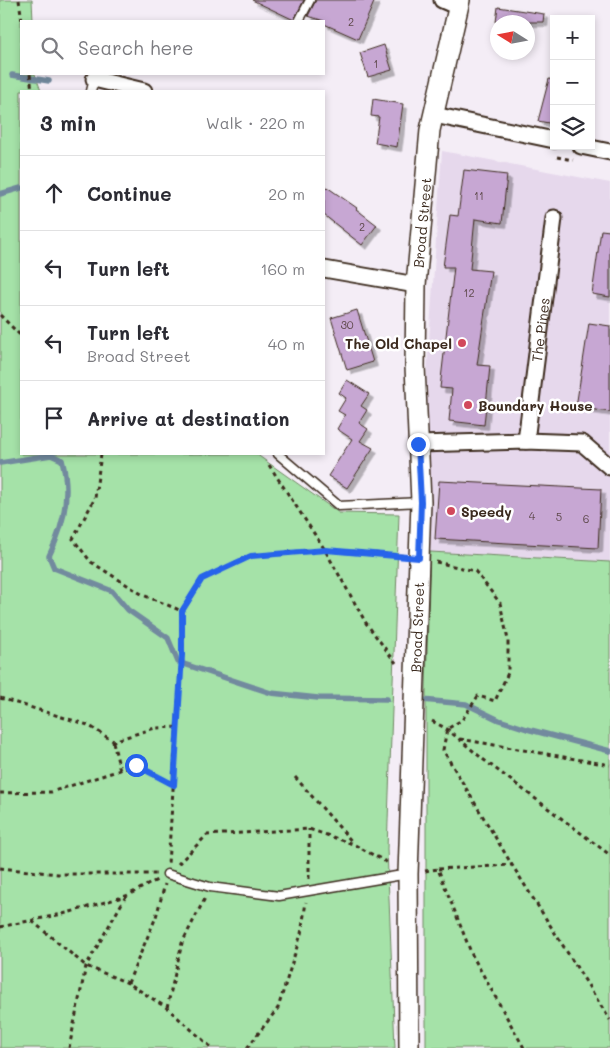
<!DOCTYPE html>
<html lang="en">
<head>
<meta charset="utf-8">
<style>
	:root { --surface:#fff; --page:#f7f7f7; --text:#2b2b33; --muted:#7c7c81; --line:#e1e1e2 }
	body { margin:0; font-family:Mali,sans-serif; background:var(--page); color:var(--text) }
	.controls { position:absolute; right:15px; top:15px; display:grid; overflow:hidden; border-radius:0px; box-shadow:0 2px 8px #0003 }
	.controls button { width:45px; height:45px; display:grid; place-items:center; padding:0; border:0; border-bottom:1px solid var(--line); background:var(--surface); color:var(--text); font:25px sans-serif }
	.compass { position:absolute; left:490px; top:15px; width:45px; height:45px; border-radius:50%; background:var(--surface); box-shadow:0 2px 8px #0003; rotate:281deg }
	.stop { position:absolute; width:15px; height:15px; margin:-11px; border:4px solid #2563eb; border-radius:50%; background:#fff }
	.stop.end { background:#2563eb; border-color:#fff; box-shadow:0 1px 5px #0008 }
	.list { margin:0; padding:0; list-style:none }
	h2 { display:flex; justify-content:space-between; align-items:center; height:65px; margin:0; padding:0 20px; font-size:21px }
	h2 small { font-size:16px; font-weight:400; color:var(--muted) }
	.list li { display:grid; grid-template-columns:32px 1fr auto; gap:15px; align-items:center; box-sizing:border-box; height:75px; padding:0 20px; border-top:1px solid var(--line) }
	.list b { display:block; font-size:19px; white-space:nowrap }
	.list p { margin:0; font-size:16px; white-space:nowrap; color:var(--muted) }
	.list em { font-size:16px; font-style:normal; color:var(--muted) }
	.icon { flex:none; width:28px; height:28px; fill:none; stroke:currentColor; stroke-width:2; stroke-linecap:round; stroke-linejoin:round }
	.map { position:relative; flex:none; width:610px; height:1048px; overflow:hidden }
	.search { position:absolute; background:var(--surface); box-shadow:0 2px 8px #0003; left:20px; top:20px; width:305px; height:55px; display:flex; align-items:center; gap:12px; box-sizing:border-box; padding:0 18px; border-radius:0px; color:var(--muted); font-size:19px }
	.panel { position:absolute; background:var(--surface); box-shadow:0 2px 8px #0003; left:20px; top:90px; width:305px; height:365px; border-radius:0px }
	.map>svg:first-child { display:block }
</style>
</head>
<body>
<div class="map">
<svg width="610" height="1048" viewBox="0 0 610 1048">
	<defs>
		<filter id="shadow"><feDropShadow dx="4.5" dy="4.5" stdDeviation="0" flood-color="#0004"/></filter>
	</defs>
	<rect width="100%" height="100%" fill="#f4edf6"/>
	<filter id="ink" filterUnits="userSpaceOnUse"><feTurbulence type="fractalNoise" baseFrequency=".02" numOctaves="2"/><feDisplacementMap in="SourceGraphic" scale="10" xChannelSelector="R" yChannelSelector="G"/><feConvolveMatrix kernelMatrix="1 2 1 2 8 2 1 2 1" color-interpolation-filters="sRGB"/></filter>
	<g filter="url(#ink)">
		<path fill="#e6d8ec" d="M 442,151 L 610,183 L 610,562 L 430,552 L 427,372 Z"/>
		<path fill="#a5e2a8" stroke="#708663" d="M 0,0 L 32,0 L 33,21 L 21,21 L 21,74 L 35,74 L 41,91 L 21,91 L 21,454 L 256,454 L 339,513 L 399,514 L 387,849 L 395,1048 L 0,1048 Z
			M 430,552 L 610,562 L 610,1048 L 426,1048 L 426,689 Z"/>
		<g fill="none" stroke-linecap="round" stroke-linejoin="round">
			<path stroke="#728a9e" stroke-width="5.5" d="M 12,75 L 49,81
				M 0,194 L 21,188
				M 0,463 L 51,455 L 62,460 C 71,493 64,526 49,556 L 54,568 L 112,591 L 128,610 L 168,638 L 178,662 L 271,693 L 318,698 L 387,699
				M 422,700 L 466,704 L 499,720 L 527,729 L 610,751"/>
		</g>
		<path fill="#c7a7d3" stroke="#3b2a1e" filter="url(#shadow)" d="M 252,0 L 304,0 L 294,20 Z
			M 316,0 L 375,0 L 358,39 L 324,24 L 324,21 L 308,16 Z
			M 498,7 L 544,14 L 543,22 L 496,22 Z
			M 384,45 L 392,70 L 368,77 L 360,53 Z
			M 549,79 L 554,80 L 554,124 L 538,121 Z
			M 373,99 L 403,104 L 397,147 L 375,143 L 379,117 L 371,116 Z
			M 464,170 L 507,175 L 502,223 L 475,219 L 470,269 L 491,271 L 477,365 L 490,366 L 484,425 L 449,421 L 452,389 L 440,388 L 454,267 L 443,267 L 450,215 L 458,216 Z
			M 324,185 L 357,208 L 356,209 L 377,225 L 362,245 L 324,215 Z
			M 601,230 L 610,231 L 610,297 L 592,294 Z
			M 357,310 L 373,362 L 347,370 L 331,318 Z
			M 589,323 L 610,326 L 610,412 L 576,407 Z
			M 347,380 L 369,394 L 361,406 L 367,410 L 359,423 L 368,429 L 360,441 L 373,448 L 347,488 L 328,476 L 352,439 L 337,429 L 345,415 L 338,411 L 346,398 L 339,393 Z
			M 439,481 L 601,489 L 598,548 L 435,539 Z"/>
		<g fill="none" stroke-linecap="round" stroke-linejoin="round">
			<defs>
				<path id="service" d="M 299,21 L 310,0
					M 91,91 L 94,79
					M 278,454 L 339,506 L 421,502
					M 167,874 L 210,887 L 279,896 L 408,874"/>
				<g id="minor">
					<path d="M 442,0 L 458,7"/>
					<path d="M 94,79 L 144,91"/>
					<path d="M 434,115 L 554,140"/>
					<path d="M 581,146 L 610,152"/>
					<path d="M 324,269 L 416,285"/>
					<path id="s1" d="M 526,441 L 554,218"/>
					<path d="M 418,444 L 526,441 L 582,443 L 610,467"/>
				</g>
				<g id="tertiary">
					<path id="s2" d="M 409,1048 L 408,874 L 421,502 L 415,366 L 416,285 L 430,130 L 460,0"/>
				</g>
			</defs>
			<use href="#service" stroke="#3b2a1e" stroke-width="11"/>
			<use href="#minor" stroke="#3b2a1e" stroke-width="19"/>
			<use href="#tertiary" stroke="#3b2a1e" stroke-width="22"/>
			<path stroke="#3b2a1e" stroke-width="3" stroke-dasharray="4 4" stroke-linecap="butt" d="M 19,0 L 22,21
				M 30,74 L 32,91
				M 557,157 L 573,160
				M 0,315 L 21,336
				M 101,454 L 95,498 L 73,539 L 91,562 L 143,595 L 182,611 L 182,655 L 168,864
				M 269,465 L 325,550 L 366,623 L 396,663
				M 436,562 L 475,571 L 500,603 L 508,640 L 508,673 L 495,701 L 478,696 L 462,720 L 447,729 L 443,750 L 512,865 L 610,1020
				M 182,611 L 202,579 L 251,556 L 325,550 L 403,556
				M 0,698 L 88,725 L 113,741 L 155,728 L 178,727
				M 432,721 L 447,729 L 484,760 L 610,855
				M 460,739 L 610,765
				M 113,742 L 120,770
				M 295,777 L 353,843
				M 0,793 L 51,792 L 136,765 L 174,785
				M 178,864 L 207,835 L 309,829 L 353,844 L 390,864
				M 0,868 L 58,874 L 157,874
				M 438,869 L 512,865
				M 425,871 L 438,869 L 472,955 L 524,1048
				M 309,879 L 309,829
				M 32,921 L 86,966 L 128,983 L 167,1008 L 212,1048
				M 0,927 L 67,913 L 126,896 L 157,880
				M 128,983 L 156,917 L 165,884
				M 167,1008 L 182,943 L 205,898
				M 69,1048 L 86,966 L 126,896
				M 247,1048 L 278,1008 L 301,934 L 306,902"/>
			<use href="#service" stroke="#fff" stroke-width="8"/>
			<use href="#minor" stroke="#fff" stroke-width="15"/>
			<use href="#tertiary" stroke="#fff" stroke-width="19"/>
		</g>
	</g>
	<g fill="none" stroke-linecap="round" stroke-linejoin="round" filter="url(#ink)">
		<path stroke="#2563eb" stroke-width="6" d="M 136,765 L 174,785 L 182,655 L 182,611 L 202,579 L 251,556 L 326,550 L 419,558 L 421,502 L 418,444"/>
	</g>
	<g fill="#d1495b" stroke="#fff" stroke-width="2">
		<circle cx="462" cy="343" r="5"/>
		<circle cx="468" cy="405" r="5"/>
		<circle cx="451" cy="511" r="5"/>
	</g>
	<g text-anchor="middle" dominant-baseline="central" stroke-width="5" stroke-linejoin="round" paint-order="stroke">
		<g font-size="11" fill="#5e494b">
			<text x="351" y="21">2</text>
			<text x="376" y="63">1</text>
			<text x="479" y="195">11</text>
			<text x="362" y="226">2</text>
			<text x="469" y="292">12</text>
			<text x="347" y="324">30</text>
			<text x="532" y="515">4</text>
			<text x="559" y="516">5</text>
			<text x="586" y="518">6</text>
		</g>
		<g font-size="14" fill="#3b2a1e" stroke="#fff">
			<text stroke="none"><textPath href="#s2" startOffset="826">Broad Street</textPath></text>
			<text stroke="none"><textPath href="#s1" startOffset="112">The Pines</textPath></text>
			<text stroke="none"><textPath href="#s2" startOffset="421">Broad Street</textPath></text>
		</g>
		<g font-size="14" font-weight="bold" fill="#3b2a1e" stroke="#fff" text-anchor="start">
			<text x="452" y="343" text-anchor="end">The Old Chapel</text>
			<text x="478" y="405">Boundary House</text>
			<text x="461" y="511">Speedy</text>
		</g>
	</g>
</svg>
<div class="controls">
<button>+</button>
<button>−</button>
<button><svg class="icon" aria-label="layers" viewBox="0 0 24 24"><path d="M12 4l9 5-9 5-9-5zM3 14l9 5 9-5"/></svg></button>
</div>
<svg class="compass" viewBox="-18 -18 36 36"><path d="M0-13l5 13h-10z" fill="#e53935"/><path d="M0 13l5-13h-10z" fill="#7c7c81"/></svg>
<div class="stop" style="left:136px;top:765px"></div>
<div class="stop end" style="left:418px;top:444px"></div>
<div class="search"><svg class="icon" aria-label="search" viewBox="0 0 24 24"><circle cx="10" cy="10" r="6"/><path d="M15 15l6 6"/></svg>Search here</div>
<section class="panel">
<h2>3 min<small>Walk · 220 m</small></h2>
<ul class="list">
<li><svg class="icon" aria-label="ahead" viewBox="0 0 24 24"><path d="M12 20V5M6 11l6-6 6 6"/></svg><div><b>Continue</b></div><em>20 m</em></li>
<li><svg class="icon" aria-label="left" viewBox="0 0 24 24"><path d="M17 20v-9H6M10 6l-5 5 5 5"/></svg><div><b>Turn left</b></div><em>160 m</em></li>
<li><svg class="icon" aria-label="left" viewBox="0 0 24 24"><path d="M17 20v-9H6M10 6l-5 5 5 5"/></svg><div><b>Turn left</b><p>Broad Street</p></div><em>40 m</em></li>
<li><svg class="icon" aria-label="arrive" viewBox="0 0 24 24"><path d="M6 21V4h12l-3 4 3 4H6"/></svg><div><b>Arrive at destination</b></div></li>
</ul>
</section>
</div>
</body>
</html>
